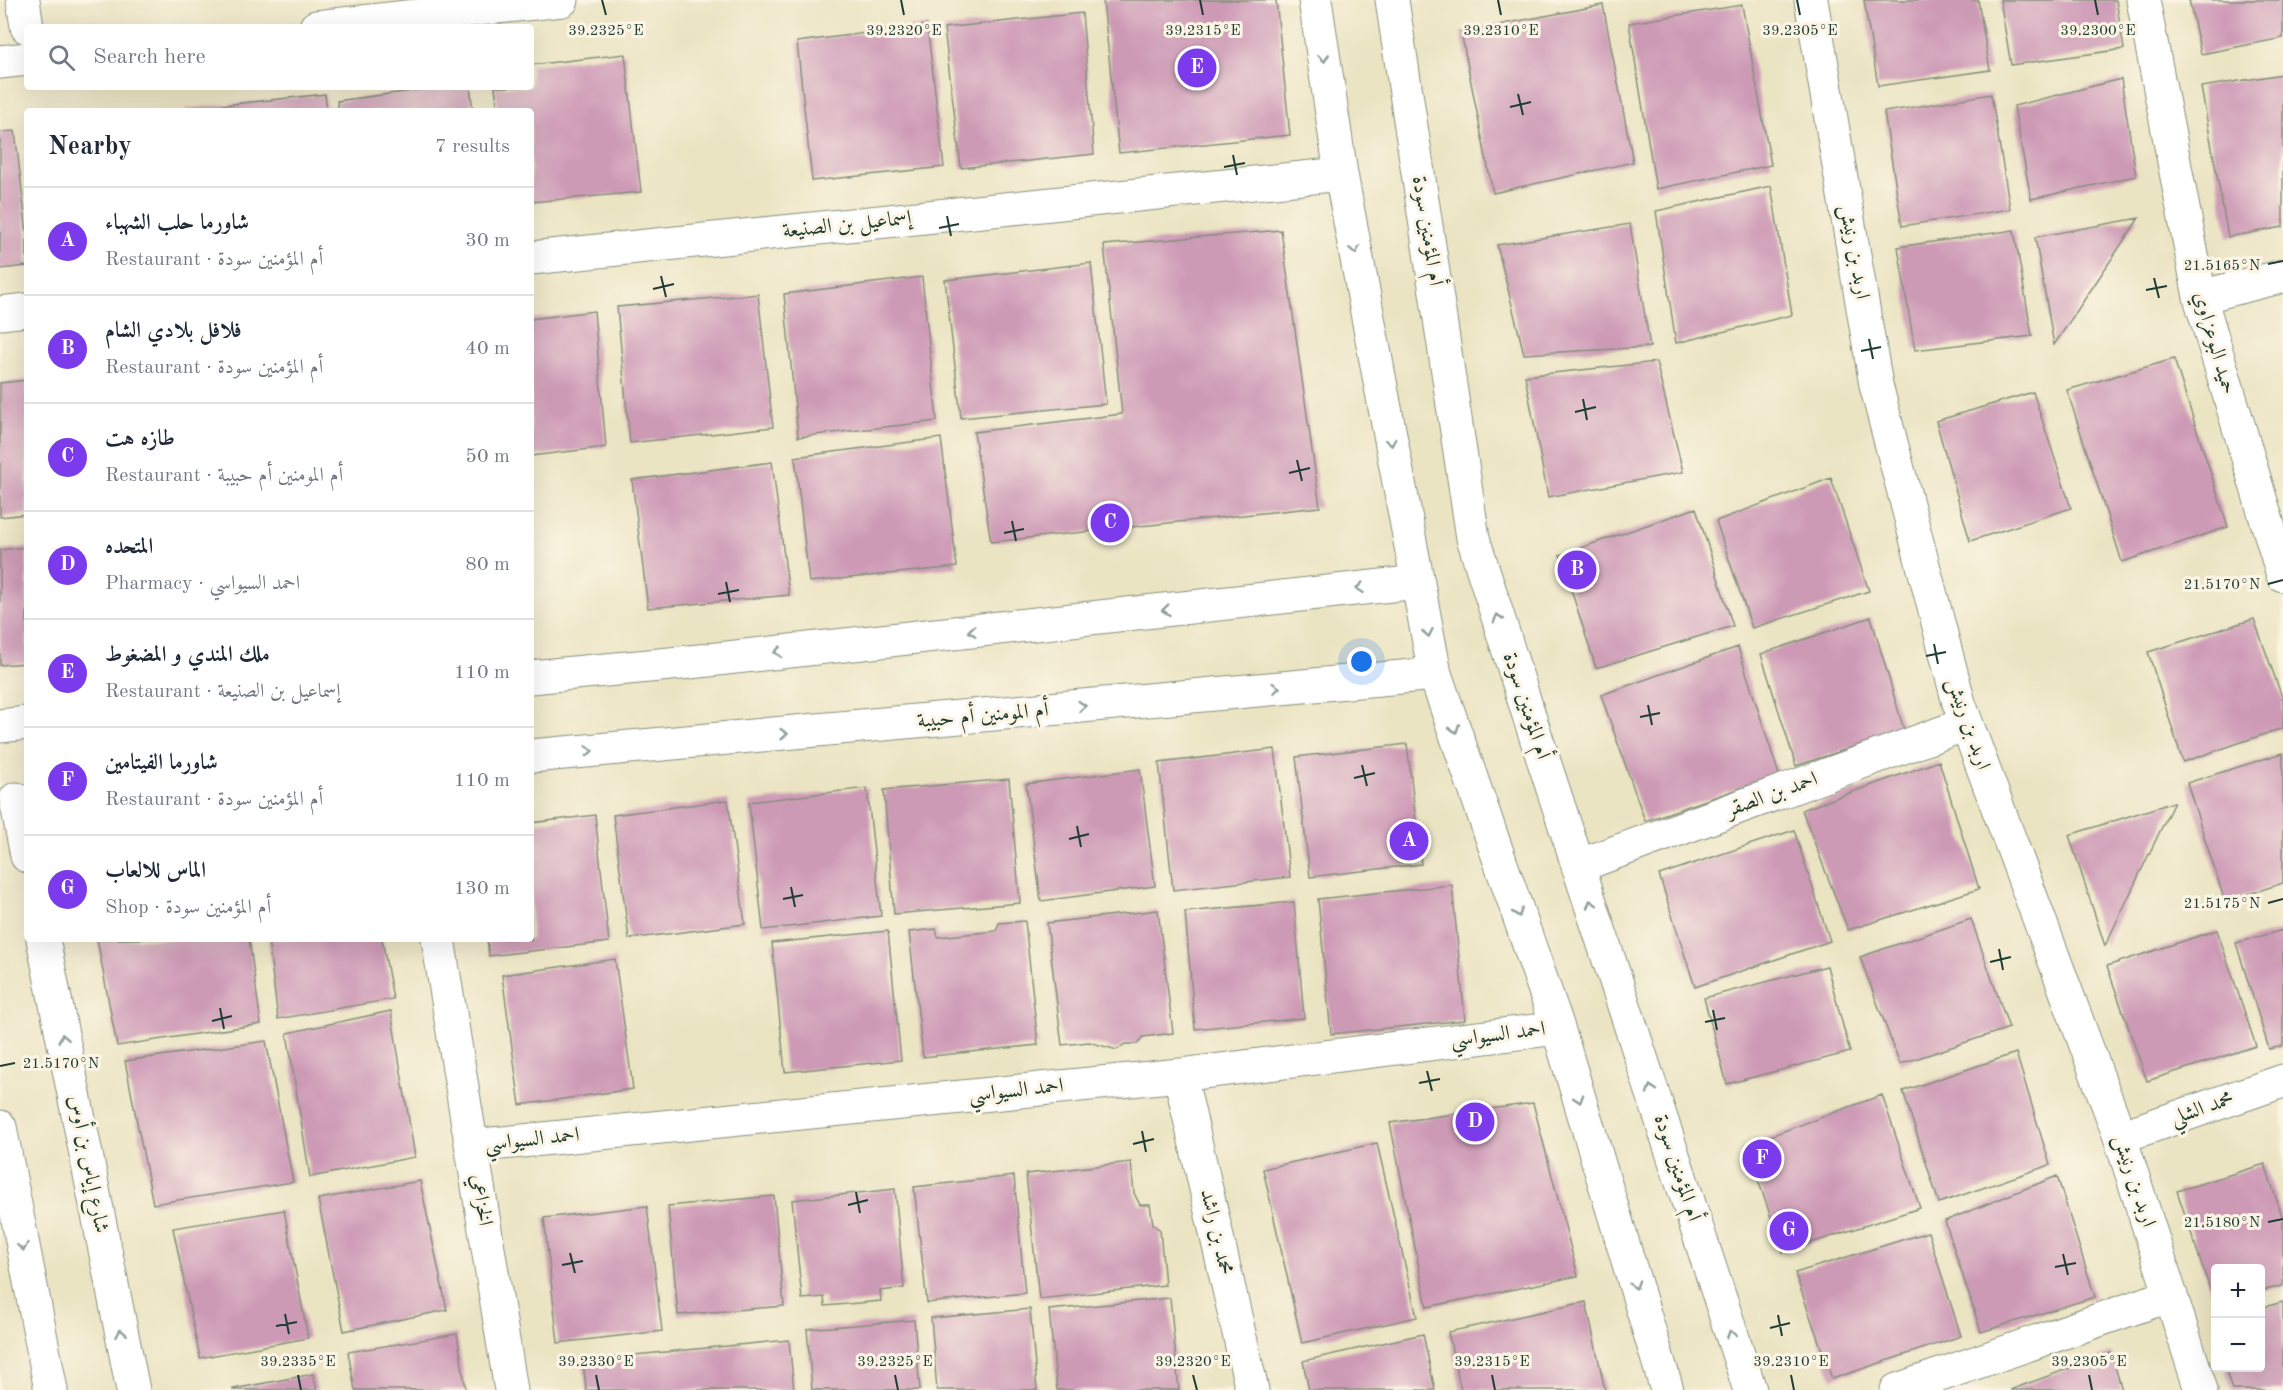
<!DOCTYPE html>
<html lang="en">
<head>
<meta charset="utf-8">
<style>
	:root { --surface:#fff; --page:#f2f2f3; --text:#1f2937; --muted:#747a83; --line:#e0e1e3; --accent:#7c3aed }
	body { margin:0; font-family:"Old Standard TT",Amiri,serif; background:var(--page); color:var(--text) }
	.controls { position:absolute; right:18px; bottom:18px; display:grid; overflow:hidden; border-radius:6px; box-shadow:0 6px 24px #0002 }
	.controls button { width:54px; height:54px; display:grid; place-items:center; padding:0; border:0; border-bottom:2px solid var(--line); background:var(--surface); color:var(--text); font:30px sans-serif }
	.you { position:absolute; left:1362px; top:662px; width:21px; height:21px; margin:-15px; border:4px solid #fff; border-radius:50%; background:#1a73e8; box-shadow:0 0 0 9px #1a73e833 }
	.badge { display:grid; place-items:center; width:39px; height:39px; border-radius:50%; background:var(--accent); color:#fff; font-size:20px; font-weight:700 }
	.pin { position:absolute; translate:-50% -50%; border:3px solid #fff; box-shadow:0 2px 6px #0006 }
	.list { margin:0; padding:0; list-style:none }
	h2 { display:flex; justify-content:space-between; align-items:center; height:78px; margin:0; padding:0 24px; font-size:26px }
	h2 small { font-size:20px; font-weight:400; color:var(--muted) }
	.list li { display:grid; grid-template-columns:39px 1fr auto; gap:18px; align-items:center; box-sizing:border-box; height:108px; padding:0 24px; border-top:2px solid var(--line) }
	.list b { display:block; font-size:22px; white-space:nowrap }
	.list p { margin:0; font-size:20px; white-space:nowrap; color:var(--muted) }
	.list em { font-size:20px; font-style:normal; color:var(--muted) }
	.icon { flex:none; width:33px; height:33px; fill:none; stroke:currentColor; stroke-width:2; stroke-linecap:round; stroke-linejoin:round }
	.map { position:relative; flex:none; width:2283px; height:1390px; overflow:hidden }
	.search { position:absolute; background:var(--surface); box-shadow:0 6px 24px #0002; left:24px; top:24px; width:510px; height:66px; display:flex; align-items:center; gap:15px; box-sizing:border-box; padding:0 21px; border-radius:6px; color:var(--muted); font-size:22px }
	.panel { position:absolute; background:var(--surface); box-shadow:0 6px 24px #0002; left:24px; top:108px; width:510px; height:834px; border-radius:6px }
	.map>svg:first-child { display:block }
</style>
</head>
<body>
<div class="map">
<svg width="2283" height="1390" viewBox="0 0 2283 1390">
	<rect width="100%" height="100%" fill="#fcf5e5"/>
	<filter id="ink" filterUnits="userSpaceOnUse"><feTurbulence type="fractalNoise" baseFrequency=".0167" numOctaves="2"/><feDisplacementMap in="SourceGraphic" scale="12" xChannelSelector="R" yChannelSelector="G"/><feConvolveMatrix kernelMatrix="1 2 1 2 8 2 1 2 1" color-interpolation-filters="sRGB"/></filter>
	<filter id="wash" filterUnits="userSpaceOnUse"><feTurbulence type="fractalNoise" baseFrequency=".008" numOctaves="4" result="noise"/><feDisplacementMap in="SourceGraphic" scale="24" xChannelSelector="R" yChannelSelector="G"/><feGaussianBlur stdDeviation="1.35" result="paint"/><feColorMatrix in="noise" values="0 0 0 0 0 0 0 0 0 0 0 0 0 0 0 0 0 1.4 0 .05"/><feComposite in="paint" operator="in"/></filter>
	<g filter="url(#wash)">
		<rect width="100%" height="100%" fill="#ebe4c3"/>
		<g id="blocks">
			<path fill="#cd9ab6" d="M 1103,0 L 1276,0 L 1290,135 L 1119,153 Z
				M 1864,0 L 1978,0 L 1990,70 L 1878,86 Z
				M 2000,0 L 2116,0 L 2124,49 L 2011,65 Z
				M 2189,0 L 2283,0 L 2283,38 L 2201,54 Z
				M 1603,5 L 1633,162 L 1493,193 L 1461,32 Z
				M 1742,5 L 1771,165 L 1656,189 L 1629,23 Z
				M 1082,13 L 1094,154 L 961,168 L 944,28 Z
				M 927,25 L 944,167 L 812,181 L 797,42 Z
				M 625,54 L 641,192 L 531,202 L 531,111 L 498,111 L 495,87 L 531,87 L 531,65 Z
				M 2283,74 L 2283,227 L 2228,237 L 2201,87 Z
				M 2121,79 L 2136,176 L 2031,199 L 2014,106 Z
				M 441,87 L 470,87 L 473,111 L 339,111 L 337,101 Z
				M 325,94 L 327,111 L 186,111 L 186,109 Z
				M 1991,94 L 2010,209 L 1902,226 L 1884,112 Z
				M 15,131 L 27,234 L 27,266 L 0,269 L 0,132 Z
				M 1771,186 L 1792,315 L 1676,343 L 1656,211 Z
				M 2139,218 L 2054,345 L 2035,237 Z
				M 1630,224 L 1650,347 L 1524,354 L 1497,245 Z
				M 1281,230 L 1320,507 L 991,542 L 974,432 L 1122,414 L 1104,245 Z
				M 2014,230 L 2032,336 L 1915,350 L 1898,247 Z
				M 1091,263 L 1106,404 L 961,418 L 945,280 Z
				M 922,277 L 937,421 L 798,437 L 784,294 Z
				M 758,294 L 773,427 L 630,443 L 617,307 Z
				M 594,311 L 606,447 L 531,456 L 531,319 Z
				M 2174,359 L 2228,527 L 2122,562 L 2067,390 Z
				M 1656,362 L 1683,472 L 1548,497 L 1525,376 Z
				M 27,380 L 27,514 L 0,517 L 0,383 Z
				M 2033,392 L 2071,508 L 1970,541 L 1936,421 Z
				M 941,438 L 957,567 L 809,582 L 795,457 Z
				M 772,462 L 789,595 L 648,608 L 632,480 Z
				M 1831,478 L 1869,591 L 1752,628 L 1716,521 Z
				M 1696,508 L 1733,626 L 1596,668 L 1560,555 Z
				M 27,547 L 27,663 L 0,665 L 0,550 Z
				M 1871,617 L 1904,730 L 1796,766 L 1761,654 Z
				M 2254,619 L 2283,700 L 2283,728 L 2183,762 L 2148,652 Z
				M 1738,647 L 1779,775 L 1645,821 L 1601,695 Z
				M 1407,744 L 1421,864 L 1310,877 L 1296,757 Z
				M 1275,749 L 1290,877 L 1173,890 L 1159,763 Z
				M 2283,753 L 2283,883 L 2225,902 L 2187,783 Z
				M 1939,761 L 1979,889 L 1848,930 L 1802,810 Z
				M 1140,769 L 1155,886 L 1041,901 L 1026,784 Z
				M 1009,779 L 1020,903 L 894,914 L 884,790 Z
				M 867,788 L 881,916 L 763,930 L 749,802 Z
				M 728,800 L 745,924 L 629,939 L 613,815 Z
				M 2174,802 L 2105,946 L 2069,835 Z
				M 595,815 L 609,942 L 489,956 L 487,939 L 531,939 L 531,823 Z
				M 1794,830 L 1830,941 L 1695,987 L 1659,875 Z
				M 1452,885 L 1465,1020 L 1331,1034 L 1318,899 Z
				M 1294,902 L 1304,1018 L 1195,1029 L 1185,912 Z
				M 1158,910 L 1173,1033 L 1143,1037 L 1137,1044 L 1125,1044 L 1117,1050 L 1089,1042 L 1062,1045 L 1047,923 Z
				M 1971,919 L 2009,1028 L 1900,1064 L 1860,957 Z
				M 1025,921 L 1038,1045 L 923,1057 L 909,932 L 936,929 L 938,937 L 996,931 L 999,923 Z
				M 2217,930 L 2256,1046 L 2147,1081 L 2107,966 Z
				M 2283,930 L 2283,1046 L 2269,1049 L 2236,943 Z
				M 888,931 L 901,1060 L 785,1072 L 772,943 Z
				M 97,939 L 249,939 L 261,1024 L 117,1046 Z
				M 268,939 L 382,939 L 393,999 L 278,1019 Z
				M 615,959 L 633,1089 L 520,1105 L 502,975 Z
				M 1827,966 L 1850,1052 L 1727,1084 L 1704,998 Z
				M 391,1011 L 415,1157 L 310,1177 L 287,1033 Z
				M 266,1041 L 293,1182 L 153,1204 L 125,1061 Z
				M 2016,1053 L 2050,1165 L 1939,1203 L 1903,1091 Z
				M 1882,1095 L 1920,1208 L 1783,1252 L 1746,1145 Z
				M 1533,1103 L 1578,1276 L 1427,1307 L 1390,1123 Z
				M 1377,1143 L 1417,1317 L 1302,1343 L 1263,1169 Z
				M 1131,1162 L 1134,1193 L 1140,1205 L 1150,1205 L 1153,1224 L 1160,1230 L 1165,1285 L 1039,1299 L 1026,1174 Z
				M 2265,1164 L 2283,1219 L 2283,1286 L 2260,1291 L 2260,1268 L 2216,1268 L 2215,1304 L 2177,1191 Z
				M 1014,1176 L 1025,1293 L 927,1303 L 914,1187 Z
				M 2057,1176 L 2095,1297 L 1981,1332 L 1945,1221 Z
				M 420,1181 L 447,1310 L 344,1331 L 318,1199 Z
				M 895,1189 L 904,1288 L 880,1291 L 881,1301 L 825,1306 L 824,1297 L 802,1299 L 792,1200 Z
				M 774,1196 L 784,1306 L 678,1315 L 668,1206 Z
				M 647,1206 L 662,1331 L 558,1343 L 544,1218 Z
				M 284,1210 L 308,1338 L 200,1358 L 173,1228 Z
				M 1928,1232 L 1961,1336 L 1832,1379 L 1795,1273 Z
				M 1170,1298 L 1179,1390 L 1057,1390 L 1049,1310 Z
				M 1586,1302 L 1605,1390 L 1461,1390 L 1448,1332 Z
				M 2283,1302 L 2283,1390 L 2232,1390 L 2225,1368 L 2260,1368 L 2260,1308 Z
				M 1030,1309 L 1037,1390 L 937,1390 L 931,1318 Z
				M 914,1320 L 920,1390 L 812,1390 L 807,1329 Z
				M 457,1334 L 466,1390 L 355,1390 L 348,1352 Z
				M 1423,1334 L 1435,1390 L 1309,1390 L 1303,1361 Z
				M 789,1340 L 794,1390 L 586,1390 L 583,1360 Z
				M 2111,1353 L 2122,1390 L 2010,1390 Z
				M 313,1374 L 317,1390 L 233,1390 L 233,1389 Z"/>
		</g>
	</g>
	<g filter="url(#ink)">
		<use href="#blocks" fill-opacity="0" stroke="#85907c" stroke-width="1.5"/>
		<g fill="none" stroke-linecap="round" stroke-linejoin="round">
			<defs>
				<path id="minor" d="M 23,0 L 27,27
					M 1315,0 L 1341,174 L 1435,674 L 1558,1028 L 1667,1390
					M 1392,0 L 1473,538 L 1532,725 L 1750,1390
					M 1811,0 L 1876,385 L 1959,703 L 2120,1137 L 2201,1390
					M 2143,0 L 2200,297 L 2283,575
					M 316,27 L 562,0
					M 0,62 L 27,59
					M 531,258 L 1341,174
					M 2200,297 L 2283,276
					M 0,313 L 27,310
					M 531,677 L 681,663 L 1418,582
					M 0,726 L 27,723
					M 531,756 L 1435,674
					M 16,799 L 27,856
					M 1578,866 L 1966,724
					M 43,939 L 133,1390
					M 438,939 L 511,1390
					M 1180,1075 L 1252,1390
					M 0,1127 L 51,1390
					M 2120,1137 L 2283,1081
					M 472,1146 L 1180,1075 L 1558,1028
					M 1897,1390 L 2171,1295"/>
			</defs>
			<use href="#minor" stroke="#85907c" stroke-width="35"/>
			<use href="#minor" stroke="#fff" stroke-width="33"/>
		</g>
		<defs><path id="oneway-chevron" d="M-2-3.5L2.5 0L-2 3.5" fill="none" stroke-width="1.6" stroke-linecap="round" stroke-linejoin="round" transform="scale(1.5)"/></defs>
		<g stroke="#8f9e9a">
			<use href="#oneway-chevron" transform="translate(1324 58) rotate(82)"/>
			<use href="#oneway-chevron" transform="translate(1355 250) rotate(79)"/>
			<use href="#oneway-chevron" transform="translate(1391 442) rotate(79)"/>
			<use href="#oneway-chevron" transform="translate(1360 588) rotate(174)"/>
			<use href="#oneway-chevron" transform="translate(1166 610) rotate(174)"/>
			<use href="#oneway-chevron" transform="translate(1498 618) rotate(-107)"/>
			<use href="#oneway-chevron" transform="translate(972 631) rotate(174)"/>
			<use href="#oneway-chevron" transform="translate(1428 633) rotate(79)"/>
			<use href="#oneway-chevron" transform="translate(778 652) rotate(174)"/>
			<use href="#oneway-chevron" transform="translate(1276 688) rotate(-5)"/>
			<use href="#oneway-chevron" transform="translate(1082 706) rotate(-5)"/>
			<use href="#oneway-chevron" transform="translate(1455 729) rotate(71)"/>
			<use href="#oneway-chevron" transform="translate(784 734) rotate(-5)"/>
			<use href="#oneway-chevron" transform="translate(589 751) rotate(-5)"/>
			<use href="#oneway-chevron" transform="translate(1591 904) rotate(-108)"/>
			<use href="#oneway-chevron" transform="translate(1518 913) rotate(71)"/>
			<use href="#oneway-chevron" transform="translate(63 1038) rotate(-101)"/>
			<use href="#oneway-chevron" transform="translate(1651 1089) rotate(-108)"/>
			<use href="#oneway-chevron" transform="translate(1579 1099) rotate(73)"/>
			<use href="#oneway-chevron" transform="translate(23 1247) rotate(79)"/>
			<use href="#oneway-chevron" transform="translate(1635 1285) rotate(73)"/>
			<use href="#oneway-chevron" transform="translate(121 1333) rotate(-101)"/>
			<use href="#oneway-chevron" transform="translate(1731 1334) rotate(-108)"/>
		</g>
	</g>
	<path fill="none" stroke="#1f3d34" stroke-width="2" d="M 602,0 L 606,15M 901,0 L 904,15M 1200,0 L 1203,15M 1498,0 L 1501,15M 1797,0 L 1800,15M 2095,0 L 2098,15M 1518,94 L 1523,115M 1510,107 L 1531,102M 1233,155 L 1237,175M 1224,167 L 1245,163M 947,216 L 951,236M 939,228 L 959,224M 2268,264 L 2283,261M 661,276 L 666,297M 2154,278 L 2159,298M 653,289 L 674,284M 2146,290 L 2167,286M 1869,339 L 1873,359M 1861,351 L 1881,347M 1583,399 L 1587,420M 1575,412 L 1596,407M 1297,460 L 1302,481M 1289,473 L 1310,468M 1012,521 L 1016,541M 1004,533 L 1024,529M 726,582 L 730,602M 2268,584 L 2283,580M 718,594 L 739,590M 1934,644 L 1938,664M 1926,656 L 1946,652M 1648,705 L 1652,725M 1640,717 L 1660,713M 1362,765 L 1367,786M 1354,778 L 1375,773M 1077,826 L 1081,847M 1069,839 L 1089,834M 791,887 L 795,907M 783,899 L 803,895M 2268,903 L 2283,899M 1999,949 L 2003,970M 1990,962 L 2011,957M 220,1008 L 224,1029M 1713,1010 L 1717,1030M 212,1021 L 232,1016M 1705,1022 L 1725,1018M 0,1066 L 15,1063M 1427,1071 L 1432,1091M 1419,1083 L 1440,1079M 1142,1131 L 1146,1152M 1133,1144 L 1154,1139M 856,1192 L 860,1213M 848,1205 L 868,1200M 2268,1222 L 2283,1219M 570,1253 L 575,1273M 2063,1254 L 2068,1275M 562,1265 L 583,1261M 2055,1267 L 2076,1263M 285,1314 L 289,1334M 1778,1315 L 1782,1336M 276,1326 L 297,1322M 1770,1328 L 1790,1323M 298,1375 L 301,1390M 596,1375 L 599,1390M 895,1375 L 898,1390M 1193,1375 L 1197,1390M 1492,1375 L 1495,1390M 1791,1375 L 1794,1390M 2089,1375 L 2092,1390"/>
	<g text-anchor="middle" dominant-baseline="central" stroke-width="6" stroke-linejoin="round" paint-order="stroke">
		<g font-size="21" fill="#1f3d34" stroke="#fcf5e5">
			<text transform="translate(847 225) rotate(-6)">إسماعيل بن الصنيعة</text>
			<text transform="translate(1427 231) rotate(81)">أم المؤمنين سودة</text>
			<text transform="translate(1854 252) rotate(80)">اربد بن رنيش</text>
			<text transform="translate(2214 343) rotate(74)">حميد البوعزاوي</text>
			<text transform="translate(1526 706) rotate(72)">أم المؤمنين سودة</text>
			<text transform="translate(983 716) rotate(-5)">أم المومنين أم حبيبة</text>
			<text transform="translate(1968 724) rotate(71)">اربد بن رنيش</text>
			<text transform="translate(1772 795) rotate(-20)">احمد بن الصقر</text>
			<text transform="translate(1498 1035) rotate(-7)">احمد السيواسي</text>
			<text transform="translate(1016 1091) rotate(-6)">احمد السيواسي</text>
			<text transform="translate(2202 1109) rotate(-19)">محمد الشلي</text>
			<text transform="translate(532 1140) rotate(-6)">احمد السيواسي</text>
			<text transform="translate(88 1164) rotate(79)">شارع إياس بن أوس</text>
			<text transform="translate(1677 1168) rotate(72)">أم المؤمنين سودة</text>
			<text transform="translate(2134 1181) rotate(72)">اربد بن رنيش</text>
			<text transform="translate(481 1200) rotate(81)">الخزاعي</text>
			<text transform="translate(1216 1232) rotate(77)">محمد بن راشد</text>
		</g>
	</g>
	<g font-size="15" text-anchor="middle" fill="#1f3d34" stroke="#fcf5e5" stroke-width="6" stroke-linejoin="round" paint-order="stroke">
		<text x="606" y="35">39.2325°E</text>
		<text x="904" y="35">39.2320°E</text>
		<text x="1203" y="35">39.2315°E</text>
		<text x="1501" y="35">39.2310°E</text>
		<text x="1800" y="35">39.2305°E</text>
		<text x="2098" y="35">39.2300°E</text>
		<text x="2222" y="270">21.5165°N</text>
		<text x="2222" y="589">21.5170°N</text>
		<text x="2222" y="908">21.5175°N</text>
		<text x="61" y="1068">21.5170°N</text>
		<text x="2222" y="1227">21.5180°N</text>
		<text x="298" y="1366">39.2335°E</text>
		<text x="596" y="1366">39.2330°E</text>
		<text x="895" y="1366">39.2325°E</text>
		<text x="1193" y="1366">39.2320°E</text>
		<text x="1492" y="1366">39.2315°E</text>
		<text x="1791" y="1366">39.2310°E</text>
		<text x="2089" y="1366">39.2305°E</text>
	</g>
</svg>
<div class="controls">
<button>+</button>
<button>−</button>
</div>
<div class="you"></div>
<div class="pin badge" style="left:1409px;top:841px">A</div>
<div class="pin badge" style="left:1577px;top:570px">B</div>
<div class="pin badge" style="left:1110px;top:523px">C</div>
<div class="pin badge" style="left:1475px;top:1122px">D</div>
<div class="pin badge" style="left:1197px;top:68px">E</div>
<div class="pin badge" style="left:1762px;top:1159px">F</div>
<div class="pin badge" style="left:1789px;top:1231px">G</div>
<div class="search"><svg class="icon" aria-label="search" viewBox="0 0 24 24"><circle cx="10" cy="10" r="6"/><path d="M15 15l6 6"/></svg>Search here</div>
<section class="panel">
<h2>Nearby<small>7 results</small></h2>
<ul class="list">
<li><span class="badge">A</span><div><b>شاورما حلب الشهباء</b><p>Restaurant · أم المؤمنين سودة</p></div><em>30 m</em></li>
<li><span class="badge">B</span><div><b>فلافل بلادي الشام</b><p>Restaurant · أم المؤمنين سودة</p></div><em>40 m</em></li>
<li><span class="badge">C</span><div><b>طازه هت</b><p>Restaurant · أم المومنين أم حبيبة</p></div><em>50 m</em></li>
<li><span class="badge">D</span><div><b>المتحده</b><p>Pharmacy · احمد السيواسي</p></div><em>80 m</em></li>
<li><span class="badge">E</span><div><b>ملك المندي و المضغوط</b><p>Restaurant · إسماعيل بن الصنيعة</p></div><em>110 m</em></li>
<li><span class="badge">F</span><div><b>شاورما الفيتامين</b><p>Restaurant · أم المؤمنين سودة</p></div><em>110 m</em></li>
<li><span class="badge">G</span><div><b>الماس للالعاب</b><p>Shop · أم المؤمنين سودة</p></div><em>130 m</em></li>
</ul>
</section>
</div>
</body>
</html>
